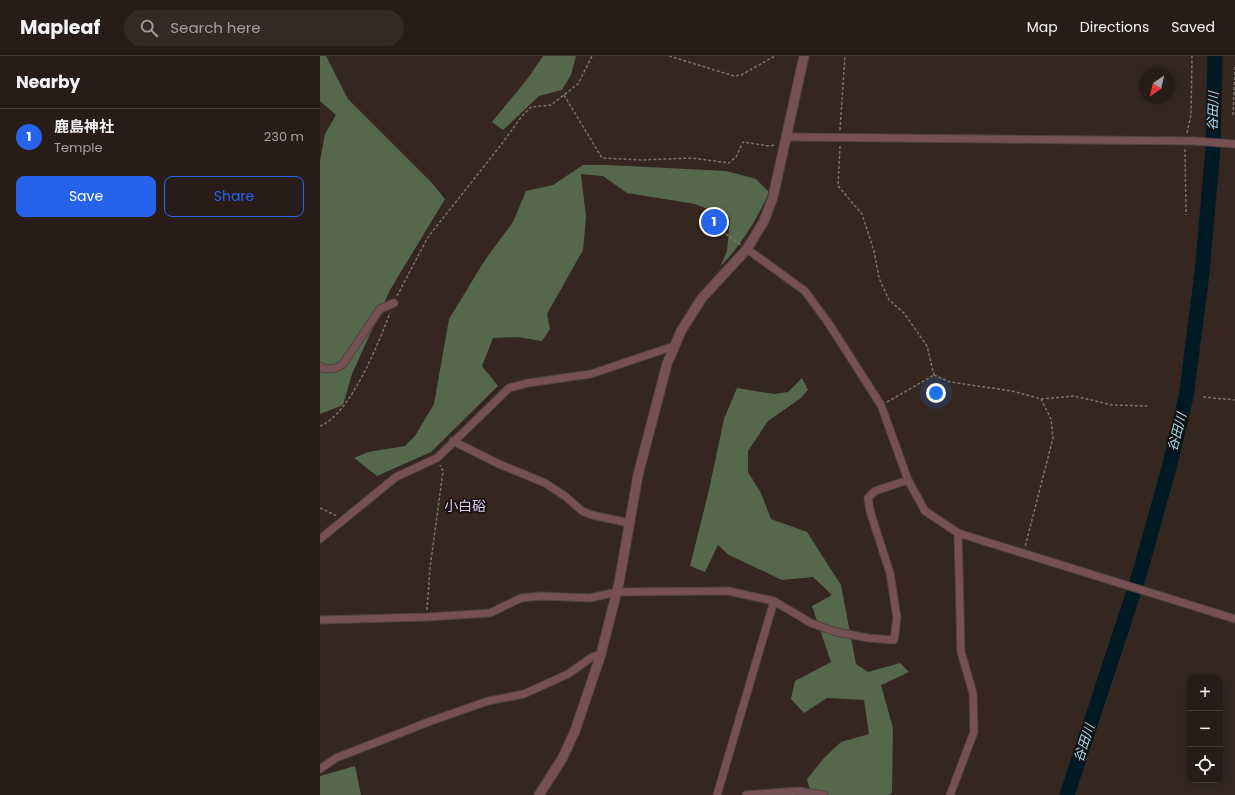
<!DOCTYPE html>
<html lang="en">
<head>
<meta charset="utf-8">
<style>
	:root { --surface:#281c18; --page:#342925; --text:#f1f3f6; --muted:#a5a1a2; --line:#443a37; --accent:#2563eb }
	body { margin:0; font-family:Poppins,"Noto Sans JP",sans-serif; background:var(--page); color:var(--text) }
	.controls { position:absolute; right:12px; bottom:12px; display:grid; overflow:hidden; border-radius:8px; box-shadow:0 2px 10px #0003 }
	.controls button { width:36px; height:36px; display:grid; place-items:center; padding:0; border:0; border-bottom:1px solid var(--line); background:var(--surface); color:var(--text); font:20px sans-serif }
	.compass { position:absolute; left:819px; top:12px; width:36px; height:36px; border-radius:50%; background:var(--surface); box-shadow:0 2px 10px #0003; rotate:214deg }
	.you { position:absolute; left:616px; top:337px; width:14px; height:14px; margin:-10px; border:3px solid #fff; border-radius:50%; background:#1a73e8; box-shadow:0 0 0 6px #1a73e833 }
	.badge { display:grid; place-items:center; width:26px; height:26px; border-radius:50%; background:var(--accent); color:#fff; font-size:13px; font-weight:700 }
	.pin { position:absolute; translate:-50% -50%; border:2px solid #fff; box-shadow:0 1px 4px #0006 }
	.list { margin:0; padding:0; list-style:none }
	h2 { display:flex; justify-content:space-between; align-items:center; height:52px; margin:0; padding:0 16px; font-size:17px }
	h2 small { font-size:13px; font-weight:400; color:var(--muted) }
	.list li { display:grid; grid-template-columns:26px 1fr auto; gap:12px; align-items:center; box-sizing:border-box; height:56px; padding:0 16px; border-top:1px solid var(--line) }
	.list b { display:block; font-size:15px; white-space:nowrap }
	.list p { margin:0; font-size:13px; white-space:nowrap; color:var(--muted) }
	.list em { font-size:13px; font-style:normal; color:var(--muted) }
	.actions { display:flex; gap:8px; padding:12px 16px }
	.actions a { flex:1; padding:9px 0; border:1px solid var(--accent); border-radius:8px; text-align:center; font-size:14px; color:var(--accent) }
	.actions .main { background:var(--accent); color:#fff }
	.icon { flex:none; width:22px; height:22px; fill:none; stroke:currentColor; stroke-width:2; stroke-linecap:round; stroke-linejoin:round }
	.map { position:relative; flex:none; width:915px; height:739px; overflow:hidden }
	header { display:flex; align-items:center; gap:24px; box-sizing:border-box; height:56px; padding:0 20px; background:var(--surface); border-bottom:1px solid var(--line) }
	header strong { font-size:19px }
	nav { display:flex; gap:22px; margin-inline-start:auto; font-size:14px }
	.search { width:280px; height:36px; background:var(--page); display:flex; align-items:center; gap:10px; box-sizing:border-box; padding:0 14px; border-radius:22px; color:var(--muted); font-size:15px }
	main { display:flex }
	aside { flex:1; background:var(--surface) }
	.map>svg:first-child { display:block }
</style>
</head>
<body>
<header>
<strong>Mapleaf</strong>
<div class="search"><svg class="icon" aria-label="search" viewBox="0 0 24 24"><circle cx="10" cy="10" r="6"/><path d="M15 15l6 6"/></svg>Search here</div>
<nav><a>Map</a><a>Directions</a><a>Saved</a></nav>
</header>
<main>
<aside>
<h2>Nearby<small></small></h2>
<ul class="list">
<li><span class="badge">1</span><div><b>鹿島神社</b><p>Temple</p></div><em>230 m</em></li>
</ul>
<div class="actions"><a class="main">Save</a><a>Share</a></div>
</aside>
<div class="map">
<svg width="915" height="739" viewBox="0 0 915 739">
	<rect width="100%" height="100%" fill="#352620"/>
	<path fill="#55684b" d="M 0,0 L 6,0 L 28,43 L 111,126 L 125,143 L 70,234 L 32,318 L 23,349 L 0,358 L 0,105 L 5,78 L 16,59 L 0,45 Z
		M 223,0 L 256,0 L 251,19 L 242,34 L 219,40 L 183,74 L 172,66 L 208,22 Z
		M 263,109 L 287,109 L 406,115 L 436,123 L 449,136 C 437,164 421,189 400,211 L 407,195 L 410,162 L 375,148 L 307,137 L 283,120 L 261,118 L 266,161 L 263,194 L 227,258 L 230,273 L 222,285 L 198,281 L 173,282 L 162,310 L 178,330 L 111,396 L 57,420 L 34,402 L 48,396 L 85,390 L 95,380 L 114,348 L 129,263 L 165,204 L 193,166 L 206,135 L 233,129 Z
		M 482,322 L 488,334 L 481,342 L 448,365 L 428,395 L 428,416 L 441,437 L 451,463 L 487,476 L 521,529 L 536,608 L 548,616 L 580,607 L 589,616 L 561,629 L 573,672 L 572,737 L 569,739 L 491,739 L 487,723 L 504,702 L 521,686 L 549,678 L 544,644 L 507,642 L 484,657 L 471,643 L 475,625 L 511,606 L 492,550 L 512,539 L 493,521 L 462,524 L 409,499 L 398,489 L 385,516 L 370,510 L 389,434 L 404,363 L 417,332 L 454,338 L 468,336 Z
		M 35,710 L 41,739 L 0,739 L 0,720 Z"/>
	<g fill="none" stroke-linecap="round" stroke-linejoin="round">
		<path stroke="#001a25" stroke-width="15" d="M 747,739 L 818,523 L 849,412 L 866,341 L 882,217 L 893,92 L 895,0"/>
	</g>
	<path fill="#494858" d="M 394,160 L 400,165 L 394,173 L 387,168 Z"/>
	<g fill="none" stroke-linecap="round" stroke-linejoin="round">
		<defs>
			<path id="minor" d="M 467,81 L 874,85 L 915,88
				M 427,193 L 485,235 L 509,268 L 561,349 L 588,424 L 605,455 L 638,477 L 915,563
				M 0,310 L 4,313 L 16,312 L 23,308 L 60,253 L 74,247
				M 133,385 L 179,408 L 225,427 L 245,440 L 262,455 L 272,459 L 309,467
				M 0,483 L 76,421 L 117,402 L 189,332 L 208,327 L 271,318 L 354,290
				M 0,564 L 107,561 L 170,557 L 201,542 L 221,540 L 270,542 L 297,536 L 408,535 L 454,545 L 491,567 L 516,576 L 548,582 L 574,584 L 577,562 L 570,517 L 550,455 L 548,442 L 555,435 L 588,424
				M 0,713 L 16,702 L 111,665 L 168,645 L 204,638 L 248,618 L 272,601 L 281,598
				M 397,739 L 454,545
				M 426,739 L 478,735 L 504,739
				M 630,739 L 654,676 L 653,637 L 641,596 L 638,477"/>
			<path id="tertiary" d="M 219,739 L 242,703 L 255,675 L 281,598 L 299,527 L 318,419 L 347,308 L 361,275 L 382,242 L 427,193 L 444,165 L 453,141 L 484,0"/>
		</defs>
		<use href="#minor" stroke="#51433d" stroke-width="9"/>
		<use href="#tertiary" stroke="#51433d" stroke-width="11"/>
		<path stroke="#7f726d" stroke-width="1.5" stroke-dasharray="3 2" stroke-linecap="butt" d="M 349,0 L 414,20 L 421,19 L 455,0
			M 244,39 L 282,102 L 321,104 L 372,102 L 409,107 L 416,101 L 423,86 L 449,90 L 456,89
			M 913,59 L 915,11
			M 520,74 L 525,0
			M 867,77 L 871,59 L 872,0
			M 520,90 L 518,130 L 542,158 L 554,195 L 559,222 L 569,244 L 584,257 L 607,290 L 614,319
			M 865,93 L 866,159
			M 398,172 L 421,189
			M 77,240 L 108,181 L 181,89 L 202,60 L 211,51 L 231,49 L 258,28 L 272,0
			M 614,319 L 630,326 L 692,335 L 721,343 L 731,363 L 733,382 L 705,491
			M 883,341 L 915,344
			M 721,343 L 754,340 L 792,349 L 827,350
			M 567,346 L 614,319
			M 0,370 C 30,359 59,286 70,257
			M 0,452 L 17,460
			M 107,554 L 110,512 L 123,415 L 120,409"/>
		<use href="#minor" stroke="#765154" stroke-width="7"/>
		<use href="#tertiary" stroke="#765154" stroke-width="9"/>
	</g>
	<g text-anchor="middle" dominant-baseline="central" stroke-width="3.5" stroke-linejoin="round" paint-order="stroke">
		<g font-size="13" font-style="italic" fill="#98defb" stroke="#18110e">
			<text transform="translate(893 55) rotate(-88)">谷田川</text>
			<text transform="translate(857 376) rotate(-75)">谷田川</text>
			<text transform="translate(764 687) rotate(-72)">谷田川</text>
		</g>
		<g font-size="14" fill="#dccbf5" stroke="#18110e">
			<text x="145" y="450">小白硲</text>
		</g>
	</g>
</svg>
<div class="controls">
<button>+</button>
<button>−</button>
<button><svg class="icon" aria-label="locate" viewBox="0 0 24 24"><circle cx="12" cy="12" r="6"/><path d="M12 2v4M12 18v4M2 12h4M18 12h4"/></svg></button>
</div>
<svg class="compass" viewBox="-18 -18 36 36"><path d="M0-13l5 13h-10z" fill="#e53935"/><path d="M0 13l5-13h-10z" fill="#a5a1a2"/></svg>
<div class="you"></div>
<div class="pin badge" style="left:394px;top:166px">1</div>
</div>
</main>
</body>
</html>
